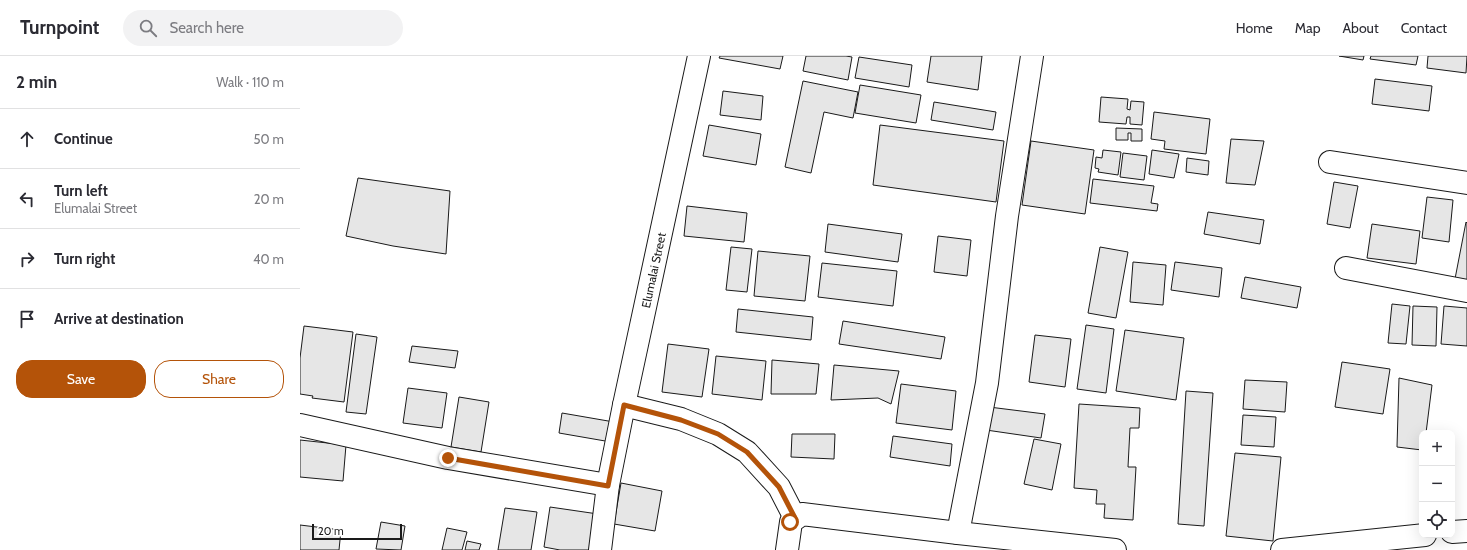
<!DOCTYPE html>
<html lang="en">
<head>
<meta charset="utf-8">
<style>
	:root { --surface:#fff; --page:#f2f2f3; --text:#2b2b33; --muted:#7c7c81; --line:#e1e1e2; --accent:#b45309 }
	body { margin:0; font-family:Cabin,sans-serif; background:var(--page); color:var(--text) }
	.controls { position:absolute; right:12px; bottom:12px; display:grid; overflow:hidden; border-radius:8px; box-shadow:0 4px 16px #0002 }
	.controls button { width:36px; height:36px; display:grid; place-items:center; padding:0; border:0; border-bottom:1px solid var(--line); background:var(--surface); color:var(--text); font:20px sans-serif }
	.scale { position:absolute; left:12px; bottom:10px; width:90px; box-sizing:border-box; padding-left:4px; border:2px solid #1a1a1a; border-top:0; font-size:11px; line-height:14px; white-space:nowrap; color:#1a1a1a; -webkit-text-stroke:3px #fff; paint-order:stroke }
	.stop { position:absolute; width:12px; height:12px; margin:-9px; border:3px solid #b45309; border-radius:50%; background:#fff }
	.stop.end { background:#b45309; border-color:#fff; box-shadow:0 1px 4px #0008 }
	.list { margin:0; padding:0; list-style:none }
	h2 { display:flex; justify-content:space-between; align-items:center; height:52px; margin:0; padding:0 16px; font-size:17px }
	h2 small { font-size:13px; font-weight:400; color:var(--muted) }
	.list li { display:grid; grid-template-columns:26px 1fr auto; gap:12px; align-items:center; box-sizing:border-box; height:60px; padding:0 16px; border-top:1px solid var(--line) }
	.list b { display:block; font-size:15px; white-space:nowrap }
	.list p { margin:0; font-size:13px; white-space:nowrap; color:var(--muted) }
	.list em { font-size:13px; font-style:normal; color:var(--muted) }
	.actions { display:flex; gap:8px; padding:12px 16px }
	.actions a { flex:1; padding:9px 0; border:1px solid var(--accent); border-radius:16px; text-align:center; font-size:14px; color:var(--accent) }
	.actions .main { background:var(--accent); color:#fff }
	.icon { flex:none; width:22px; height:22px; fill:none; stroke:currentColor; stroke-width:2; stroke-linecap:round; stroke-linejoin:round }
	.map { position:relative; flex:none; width:1167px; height:494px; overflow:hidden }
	header { display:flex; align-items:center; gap:24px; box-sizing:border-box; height:56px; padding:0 20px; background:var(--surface); border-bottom:1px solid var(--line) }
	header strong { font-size:19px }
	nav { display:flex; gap:22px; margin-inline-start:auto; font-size:14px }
	.search { width:280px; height:36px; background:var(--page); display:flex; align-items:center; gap:10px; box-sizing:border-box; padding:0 14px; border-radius:22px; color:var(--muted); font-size:15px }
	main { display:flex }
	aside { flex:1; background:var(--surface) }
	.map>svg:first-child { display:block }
</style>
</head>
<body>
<header>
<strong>Turnpoint</strong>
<div class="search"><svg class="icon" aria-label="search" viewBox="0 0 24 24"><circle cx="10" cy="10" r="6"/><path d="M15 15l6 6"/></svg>Search here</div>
<nav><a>Home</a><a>Map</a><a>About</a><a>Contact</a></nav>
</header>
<main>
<aside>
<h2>2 min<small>Walk · 110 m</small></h2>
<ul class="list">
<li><svg class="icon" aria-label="ahead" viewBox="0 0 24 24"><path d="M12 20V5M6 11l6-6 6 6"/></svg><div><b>Continue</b></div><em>50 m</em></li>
<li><svg class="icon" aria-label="left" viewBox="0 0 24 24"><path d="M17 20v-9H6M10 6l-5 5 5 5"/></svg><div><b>Turn left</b><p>Elumalai Street</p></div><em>20 m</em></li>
<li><svg class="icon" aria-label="right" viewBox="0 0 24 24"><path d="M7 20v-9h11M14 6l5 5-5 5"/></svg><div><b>Turn right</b></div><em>40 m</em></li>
<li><svg class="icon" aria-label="arrive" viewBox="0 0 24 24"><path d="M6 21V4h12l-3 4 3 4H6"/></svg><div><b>Arrive at destination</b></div></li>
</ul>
<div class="actions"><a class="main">Save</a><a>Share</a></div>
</aside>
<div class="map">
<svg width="1167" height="494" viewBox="0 0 1167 494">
	<rect width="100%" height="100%" fill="#fff"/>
	<path fill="#e6e6e6" stroke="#1a1a1a" d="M 420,0 L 483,0 L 480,13 L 419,2 Z
		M 506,0 L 546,0 L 552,1 L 548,24 L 503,15 Z
		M 631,0 L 682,0 L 678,34 L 627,26 Z
		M 1039,0 L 1064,0 L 1063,4 Z
		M 1071,0 L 1118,0 L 1116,9 L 1070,3 Z
		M 1128,0 L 1167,0 L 1166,17 L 1127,12 Z
		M 559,1 L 612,9 L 609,31 L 555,22 Z
		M 1075,23 L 1132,30 L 1129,55 L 1072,48 Z
		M 503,25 L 558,36 L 553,62 L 524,56 L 511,117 L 485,111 Z
		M 560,29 L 621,39 L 616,67 L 555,57 Z
		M 423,35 L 463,40 L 461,64 L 420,59 Z
		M 801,41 L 828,43 L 827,53 L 830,54 L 831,45 L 844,46 L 842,69 L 830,68 L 830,61 L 827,61 L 826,68 L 799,66 Z
		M 634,46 L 696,56 L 693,74 L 631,64 Z
		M 854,56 L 910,63 L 906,98 L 864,93 L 865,85 L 851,83 Z
		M 409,69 L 461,78 L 456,109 L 403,100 Z
		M 580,69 L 704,85 L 696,146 L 573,129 Z
		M 816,72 L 842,73 L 842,85 L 831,85 L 831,77 L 828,77 L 828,84 L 816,84 Z
		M 931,83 L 964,85 L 955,129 L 926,127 Z
		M 731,85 L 794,94 L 785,158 L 722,149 Z
		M 803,94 L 821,96 L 818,119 L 798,116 L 799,113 L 795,112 L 796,101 L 802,102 Z
		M 852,94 L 879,98 L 874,122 L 849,118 Z
		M 823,97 L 847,100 L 844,124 L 820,121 Z
		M 887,102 L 909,105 L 908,119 L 886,116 Z
		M 58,122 L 150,135 L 146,198 L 93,190 L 46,180 Z
		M 793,123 L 854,130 L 851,147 L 858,148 L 857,155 L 790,147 Z
		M 1034,126 L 1058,130 L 1050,172 L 1027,168 Z
		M 1127,141 L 1153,144 L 1149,186 L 1122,182 Z
		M 387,150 L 447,157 L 444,186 L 384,180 Z
		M 908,156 L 964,164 L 960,188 L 904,178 Z
		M 1166,166 L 1167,167 L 1167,231 L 1154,228 Z
		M 528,168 L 602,178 L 598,206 L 525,196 Z
		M 1072,168 L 1120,175 L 1116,208 L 1067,202 Z
		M 638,180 L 671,184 L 667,220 L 634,216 Z
		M 431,191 L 452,193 L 447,236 L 426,234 Z
		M 800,191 L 828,196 L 816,262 L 788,257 Z
		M 458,195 L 510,200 L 505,245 L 454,240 Z
		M 833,206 L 866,209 L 863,249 L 830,246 Z
		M 875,206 L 922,212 L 919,241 L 871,234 Z
		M 522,207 L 597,215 L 593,250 L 518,241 Z
		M 945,221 L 1001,231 L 997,252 L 941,242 Z
		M 1092,248 L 1110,250 L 1106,288 L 1088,287 Z
		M 1113,250 L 1137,251 L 1136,290 L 1112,289 Z
		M 1144,250 L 1167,252 L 1167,290 L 1141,288 Z
		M 438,253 L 513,261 L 511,284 L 436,276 Z
		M 543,265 L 645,281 L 641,303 L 539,288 Z
		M 786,269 L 814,273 L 806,337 L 777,333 Z
		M 4,270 L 53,276 L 44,346 L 12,342 L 13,340 L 0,338 L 0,302 Z
		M 825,274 L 884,282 L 876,344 L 816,335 Z
		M 56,278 L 77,281 L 66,358 L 46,356 Z
		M 735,279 L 771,283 L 765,331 L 729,326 Z
		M 368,288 L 409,293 L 402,341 L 362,336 Z
		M 112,290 L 158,295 L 155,312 L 109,306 Z
		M 416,300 L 466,305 L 462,344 L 412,338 Z
		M 472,304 L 519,308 L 516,338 L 471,338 Z
		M 1042,306 L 1090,313 L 1083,358 L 1035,351 Z
		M 534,309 L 599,315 L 591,348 L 578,342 L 531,344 Z
		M 1099,322 L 1132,329 L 1126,377 L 1122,377 L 1122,394 L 1097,391 Z
		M 945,324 L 987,326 L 985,356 L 943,353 Z
		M 601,328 L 656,335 L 652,374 L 596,367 Z
		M 108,332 L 147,337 L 142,372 L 103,367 Z
		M 886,335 L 913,337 L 904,470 L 878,468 Z
		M 159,341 L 189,346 L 181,396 L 151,391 Z
		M 779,348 L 840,352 L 839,372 L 830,372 L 828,411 L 836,411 L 833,464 L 804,462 L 805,448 L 796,448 L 797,434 L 774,432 Z
		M 689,351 L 745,358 L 741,382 L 686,374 Z
		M 262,357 L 314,366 L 311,386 L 259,377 Z
		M 943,359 L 976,361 L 974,391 L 941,389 Z
		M 492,378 L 535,378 L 534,403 L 491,401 Z
		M 593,380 L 652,388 L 650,410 L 590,401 Z
		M 734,383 L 761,388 L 752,434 L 724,428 Z
		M 0,384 L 46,389 L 43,425 L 0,421 Z
		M 935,397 L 981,401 L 973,485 L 926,480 Z
		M 321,427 L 362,435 L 355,475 L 314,468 Z
		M 250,451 L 298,458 L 293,494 L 260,494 L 244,491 Z
		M 205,452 L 237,456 L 231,494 L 198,494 Z
		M 81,466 L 105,470 L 101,494 L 76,493 Z
		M 0,469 L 41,474 L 39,494 L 0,494 Z
		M 147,472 L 167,476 L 162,494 L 142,494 Z
		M 167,485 L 181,488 L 179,494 L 165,494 Z"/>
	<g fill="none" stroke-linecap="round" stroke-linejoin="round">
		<defs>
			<g id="street">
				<path d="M 1030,106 L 1167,127"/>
				<path d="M 1046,212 L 1167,235"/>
				<path d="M 324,349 L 381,363 L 418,378 L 447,396 L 479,431 L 495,462"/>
				<path d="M 0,369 L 148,402 L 308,429"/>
				<path d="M 1152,476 L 1167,475"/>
				<path d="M 658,477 L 687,327 L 707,160 L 732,0"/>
				<path id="s1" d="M 300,494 L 308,429 L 324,349 L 399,0"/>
				<path d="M 487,494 L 491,466 L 502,458 L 658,477 L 815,494"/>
				<path d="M 982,494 L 1125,479"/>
			</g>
		</defs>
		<use href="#street" stroke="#1a1a1a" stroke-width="24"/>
		<use href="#street" stroke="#fff" stroke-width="22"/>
	</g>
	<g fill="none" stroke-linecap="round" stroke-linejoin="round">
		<path stroke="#b45309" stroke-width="5" d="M 148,402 L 308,430 L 324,349 L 381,364 L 418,378 L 447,396 L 479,431 L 495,462 L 490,466"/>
	</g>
	<g text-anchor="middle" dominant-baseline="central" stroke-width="3" stroke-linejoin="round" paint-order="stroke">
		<g font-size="12" fill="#1a1a1a" stroke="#fff">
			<text stroke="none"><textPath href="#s1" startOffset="285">Elumalai Street</textPath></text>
		</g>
	</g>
</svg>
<div class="controls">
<button>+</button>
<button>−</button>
<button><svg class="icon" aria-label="locate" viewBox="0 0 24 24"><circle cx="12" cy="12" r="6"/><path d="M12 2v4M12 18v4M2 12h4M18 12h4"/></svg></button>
</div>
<div class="scale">20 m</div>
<div class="stop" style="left:490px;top:466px"></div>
<div class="stop end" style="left:148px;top:402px"></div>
</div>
</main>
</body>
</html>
